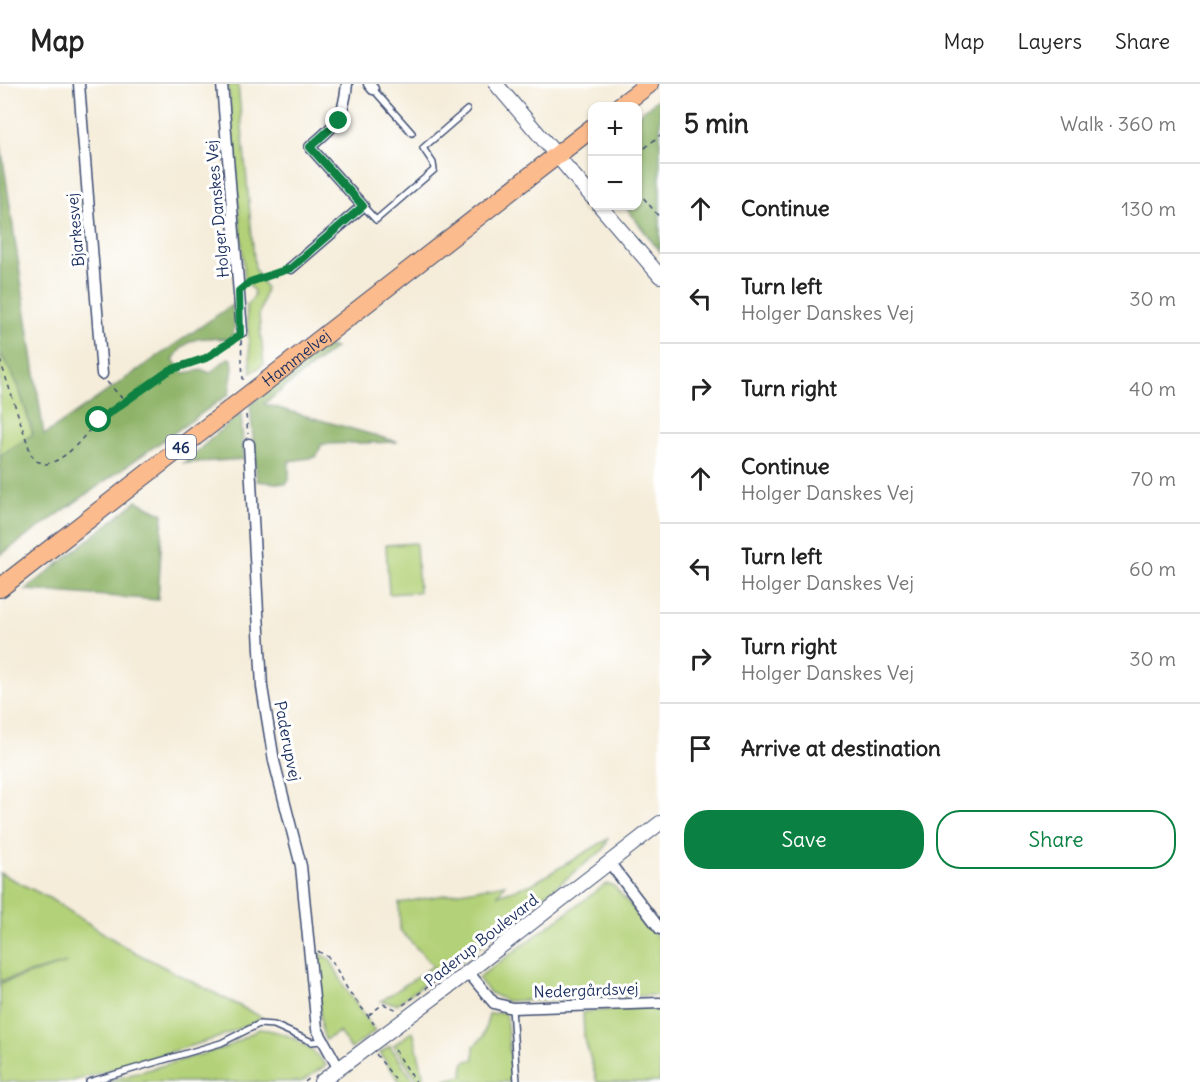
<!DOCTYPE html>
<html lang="en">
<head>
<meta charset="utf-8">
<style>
	:root { --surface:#fff; --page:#f2f2f2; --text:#222; --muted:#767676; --line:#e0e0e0; --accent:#0b8043 }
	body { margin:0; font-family:Delius,sans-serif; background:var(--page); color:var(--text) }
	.controls { position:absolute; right:18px; top:18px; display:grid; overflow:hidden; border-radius:12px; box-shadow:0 2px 4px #0004 }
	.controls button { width:54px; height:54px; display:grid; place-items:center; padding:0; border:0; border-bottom:2px solid var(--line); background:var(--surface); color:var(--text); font:30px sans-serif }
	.stop { position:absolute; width:18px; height:18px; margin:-14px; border:4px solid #0b8043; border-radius:50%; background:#fff }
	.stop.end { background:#0b8043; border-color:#fff; box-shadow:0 2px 6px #0008 }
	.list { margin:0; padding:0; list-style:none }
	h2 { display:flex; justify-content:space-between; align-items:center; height:78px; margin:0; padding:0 24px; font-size:26px }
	h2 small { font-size:20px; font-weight:400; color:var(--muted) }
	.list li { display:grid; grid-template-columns:39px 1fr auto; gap:18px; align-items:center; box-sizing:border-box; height:90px; padding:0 24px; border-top:2px solid var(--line) }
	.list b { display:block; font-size:22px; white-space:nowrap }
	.list p { margin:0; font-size:20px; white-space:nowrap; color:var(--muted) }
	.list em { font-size:20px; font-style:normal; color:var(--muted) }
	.actions { display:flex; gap:12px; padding:18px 24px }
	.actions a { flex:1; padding:14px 0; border:2px solid var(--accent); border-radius:24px; text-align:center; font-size:21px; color:var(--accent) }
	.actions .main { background:var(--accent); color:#fff }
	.icon { flex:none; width:33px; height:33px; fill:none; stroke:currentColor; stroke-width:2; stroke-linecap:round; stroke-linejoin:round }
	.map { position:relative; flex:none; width:660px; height:998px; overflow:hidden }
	header { display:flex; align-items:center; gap:36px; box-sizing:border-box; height:84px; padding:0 30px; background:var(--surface); border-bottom:2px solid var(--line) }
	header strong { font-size:28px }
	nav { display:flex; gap:33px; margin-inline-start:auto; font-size:21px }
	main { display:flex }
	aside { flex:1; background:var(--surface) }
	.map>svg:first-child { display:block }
</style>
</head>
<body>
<header>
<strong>Map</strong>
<nav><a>Map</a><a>Layers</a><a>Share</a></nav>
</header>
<main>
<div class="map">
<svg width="660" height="998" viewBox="0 0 660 998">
	<rect width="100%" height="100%" fill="#fff"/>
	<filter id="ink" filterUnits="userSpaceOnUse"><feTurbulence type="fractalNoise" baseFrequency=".0167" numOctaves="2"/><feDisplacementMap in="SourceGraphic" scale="12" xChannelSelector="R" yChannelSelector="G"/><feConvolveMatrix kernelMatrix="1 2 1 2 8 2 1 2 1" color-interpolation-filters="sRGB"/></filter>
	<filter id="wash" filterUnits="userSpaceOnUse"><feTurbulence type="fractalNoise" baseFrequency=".008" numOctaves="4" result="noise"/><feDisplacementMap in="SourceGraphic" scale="24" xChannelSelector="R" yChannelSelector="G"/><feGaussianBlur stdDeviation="1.35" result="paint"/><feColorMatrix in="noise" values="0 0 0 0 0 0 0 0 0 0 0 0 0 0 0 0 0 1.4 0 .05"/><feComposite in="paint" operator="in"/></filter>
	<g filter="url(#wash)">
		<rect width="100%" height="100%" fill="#f5edda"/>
		<path fill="#b3d178" stroke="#67806b" stroke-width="1.5" d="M 228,0 L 238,0 L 255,185 L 266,204 L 259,232 L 264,280 L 251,289 L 246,222 L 254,213 L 254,207 L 245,197 Z
			M 0,268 L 18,301 L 33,350 L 0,372 Z
			M 416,459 L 419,508 L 389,510 L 386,461 Z
			M 608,755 L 604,765 L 453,883 L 432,894 L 397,920 L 381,917 L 433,882 L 400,846 L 399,819 L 505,800 L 498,811 L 532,800 Z
			M 0,789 L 49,814 L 125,863 L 263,934 L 217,954 L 70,998 L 0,998 L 0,899 L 67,879 L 0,897 Z
			M 606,800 L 614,802 L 660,856 L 660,911 L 507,917 L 490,909 L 478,894 Z
			M 317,868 L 330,875 L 346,905 L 375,947 L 351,965 L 339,948 L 325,956 L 321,943 Z
			M 635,924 L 660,924 L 660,998 L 597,998 L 584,952 L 583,928 Z
			M 506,928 L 512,998 L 437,998 L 463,992 L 464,978 L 474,975 L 474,962 L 483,953 L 489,930 Z
			M 259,945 C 285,946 310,961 326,981 L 301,998 L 105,998 L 227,963 Z
			M 413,947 L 425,998 L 419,998 L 394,961 Z
			M 390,962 L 412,994 L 413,998 L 400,998 L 380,969 Z"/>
		<path fill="#8eb368" stroke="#547163" stroke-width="1.5" d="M 660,13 L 660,168 L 625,122 L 638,122 L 638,31 Z
			M 0,55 L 44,351 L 232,221 C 233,229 237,242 233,250 C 227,265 194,237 173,276 L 184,289 L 203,286 L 210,289 L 228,274 L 232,275 L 233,284 L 229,310 L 0,471 L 0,372 L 33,350 L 18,301 L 0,268 Z
			M 323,260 L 335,264 L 264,320 L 398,358 L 322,360 L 316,373 L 289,377 L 289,396 L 286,400 L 257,397 L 250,321 Z
			M 241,328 L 244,375 L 184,379 Z
			M 137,417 L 163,430 L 158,516 L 26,506 Z"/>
	</g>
	<g filter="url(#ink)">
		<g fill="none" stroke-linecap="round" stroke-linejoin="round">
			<defs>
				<path id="service" d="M 373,5 L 412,49
					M 363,122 L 376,136 L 434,86 L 433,79 L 423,64 L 467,26
					M 512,924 L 517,998
					M 89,998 L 221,959 L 259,940 L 274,941 L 312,958 L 321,957"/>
				<path id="minor" d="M 79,0 L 102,290
					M 222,0 L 242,247
					M 369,0 L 373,5
					M 291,184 L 363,122 L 310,63 C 337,39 343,37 347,0
					M 249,360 L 262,603 L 274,677 L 301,782 L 317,945 L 339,985
					M 609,778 L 660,845
					M 468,888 L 494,919 L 512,924 L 660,919"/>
				<path id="tertiary" d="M 496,0 L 592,113
					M 600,122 L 660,192
					M 321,998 L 468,888 L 660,739"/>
				<g id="trunk">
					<path d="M 620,22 L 649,0"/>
					<path id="s1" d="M 0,504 L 592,44"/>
				</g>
			</defs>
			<use href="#service" stroke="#3c4c71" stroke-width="8"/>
			<use href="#minor" stroke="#3c4c71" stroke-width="13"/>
			<use href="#tertiary" stroke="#3c4c71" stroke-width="16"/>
			<use href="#trunk" stroke="#3c4c71" stroke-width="20"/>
			<path stroke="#3c4c71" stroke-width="1.5" stroke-dasharray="4.5 4.5" stroke-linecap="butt" d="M 638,70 L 660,51
				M 638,107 L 660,134
				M 249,199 L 281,188
				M 241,256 L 243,296
				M 0,276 L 31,370 L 36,377 L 46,380 C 70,375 83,351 100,335 C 108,328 117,321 126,315
				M 107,298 L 121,313 L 135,313 L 170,286 L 206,274 L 235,255
				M 246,331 L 248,350
				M 318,867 L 331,875 L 348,906 L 374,940
				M 403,921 L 440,894
				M 369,931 L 383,920 L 398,926
				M 395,966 L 416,998
				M 376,970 L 397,998
				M 305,998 L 310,994"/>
			<use href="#service" stroke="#fff" stroke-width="5"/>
			<use href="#minor" stroke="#fff" stroke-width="10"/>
			<use href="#tertiary" stroke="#fff" stroke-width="14"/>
			<use href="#trunk" stroke="#fbbb8d" stroke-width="18"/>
		</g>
	</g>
	<g fill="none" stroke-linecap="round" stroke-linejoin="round" filter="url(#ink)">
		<path stroke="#0b8043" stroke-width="8" d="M 99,336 L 170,286 L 206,274 L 240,251 L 239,207 L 250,198 L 291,184 L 363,122 L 310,63 L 339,37"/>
	</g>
	<g text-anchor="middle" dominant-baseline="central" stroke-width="6" stroke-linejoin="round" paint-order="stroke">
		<rect fill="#fff" stroke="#5f6d8e" stroke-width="1.5" x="166" y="351" width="30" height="24" rx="4.5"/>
		<g font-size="15" font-weight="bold" fill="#1b2f5e">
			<text x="181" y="363">46</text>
		</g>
		<g font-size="16" fill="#1b2f5e" stroke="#fff">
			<text transform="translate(217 125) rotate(-95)">Holger Danskes Vej</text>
			<text transform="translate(75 146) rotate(-95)">Bjarkesvej</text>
			<text stroke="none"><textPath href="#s1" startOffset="375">Hammelvej</textPath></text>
			<text transform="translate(288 657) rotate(79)">Paderupvej</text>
			<text transform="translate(481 856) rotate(-38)">Paderup Boulevard</text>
			<text transform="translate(586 906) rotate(-2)">Nedergårdsvej</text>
		</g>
	</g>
</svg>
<div class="controls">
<button>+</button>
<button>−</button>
</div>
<div class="stop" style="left:99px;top:336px"></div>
<div class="stop end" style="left:339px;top:37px"></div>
</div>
<aside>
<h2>5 min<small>Walk · 360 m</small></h2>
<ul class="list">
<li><svg class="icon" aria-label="ahead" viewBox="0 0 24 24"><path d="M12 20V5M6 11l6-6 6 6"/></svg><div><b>Continue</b></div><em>130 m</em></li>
<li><svg class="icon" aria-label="left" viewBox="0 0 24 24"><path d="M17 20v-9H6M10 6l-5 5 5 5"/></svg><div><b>Turn left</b><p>Holger Danskes Vej</p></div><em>30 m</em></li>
<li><svg class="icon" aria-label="right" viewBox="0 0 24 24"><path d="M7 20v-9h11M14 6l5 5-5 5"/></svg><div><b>Turn right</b></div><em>40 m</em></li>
<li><svg class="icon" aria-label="ahead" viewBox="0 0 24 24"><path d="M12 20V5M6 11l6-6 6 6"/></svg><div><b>Continue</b><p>Holger Danskes Vej</p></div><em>70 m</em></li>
<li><svg class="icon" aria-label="left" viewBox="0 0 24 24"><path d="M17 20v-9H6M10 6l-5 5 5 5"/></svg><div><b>Turn left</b><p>Holger Danskes Vej</p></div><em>60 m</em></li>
<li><svg class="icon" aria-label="right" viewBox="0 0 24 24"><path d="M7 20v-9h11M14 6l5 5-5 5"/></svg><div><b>Turn right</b><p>Holger Danskes Vej</p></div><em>30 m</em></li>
<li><svg class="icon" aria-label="arrive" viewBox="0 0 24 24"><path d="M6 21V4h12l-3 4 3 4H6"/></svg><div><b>Arrive at destination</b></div></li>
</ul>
<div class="actions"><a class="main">Save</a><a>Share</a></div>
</aside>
</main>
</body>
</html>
